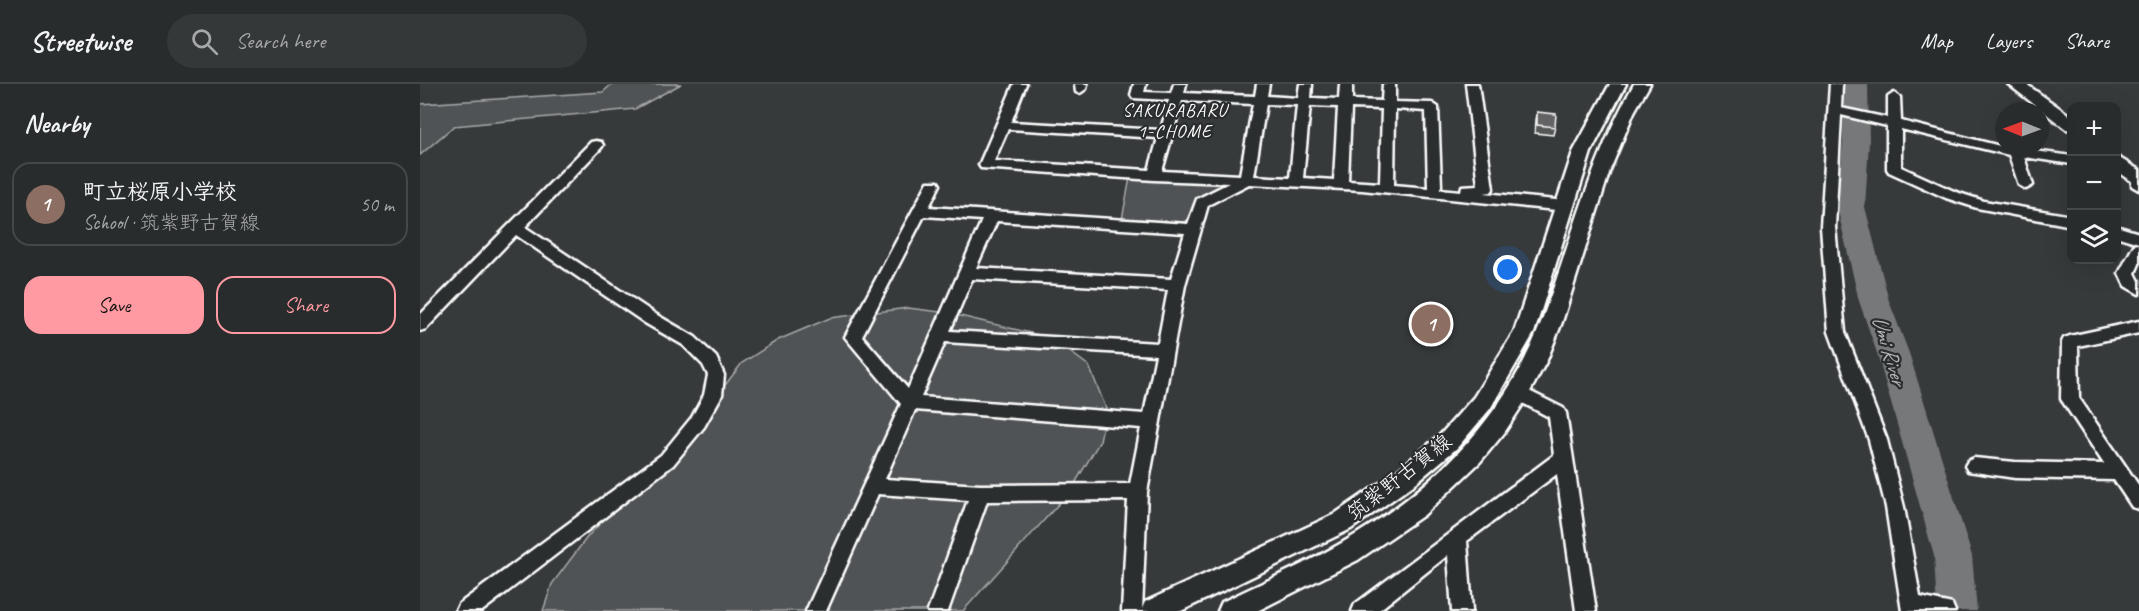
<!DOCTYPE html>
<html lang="en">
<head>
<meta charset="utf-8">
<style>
	:root { --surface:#292c2c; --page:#353838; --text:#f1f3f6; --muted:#a5a7a9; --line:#454848; --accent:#ff9aa2 }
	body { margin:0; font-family:Caveat,"Klee One",sans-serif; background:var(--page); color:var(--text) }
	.controls { position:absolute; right:18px; top:18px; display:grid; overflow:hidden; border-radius:12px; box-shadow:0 6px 24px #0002 }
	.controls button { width:54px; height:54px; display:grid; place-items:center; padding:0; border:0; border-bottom:2px solid var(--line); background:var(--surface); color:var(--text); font:30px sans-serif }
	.compass { position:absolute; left:1575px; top:18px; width:54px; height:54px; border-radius:50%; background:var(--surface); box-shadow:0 6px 24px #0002; rotate:271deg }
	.you { position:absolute; left:1088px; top:186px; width:21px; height:21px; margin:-15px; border:4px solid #fff; border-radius:50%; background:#1a73e8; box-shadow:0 0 0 9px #1a73e833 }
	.badge { display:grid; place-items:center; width:39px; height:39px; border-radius:50%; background:var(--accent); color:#fff; font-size:20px; font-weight:700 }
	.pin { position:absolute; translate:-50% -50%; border:3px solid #fff; box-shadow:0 2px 6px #0006 }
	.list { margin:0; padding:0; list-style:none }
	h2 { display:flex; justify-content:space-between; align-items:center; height:78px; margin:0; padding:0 24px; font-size:26px }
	h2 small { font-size:20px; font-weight:400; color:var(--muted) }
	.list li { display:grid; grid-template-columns:39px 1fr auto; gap:18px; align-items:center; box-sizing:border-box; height:84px; margin:0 12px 12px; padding:0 12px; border:2px solid var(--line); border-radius:18px }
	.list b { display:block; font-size:22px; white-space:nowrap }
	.list p { margin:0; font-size:20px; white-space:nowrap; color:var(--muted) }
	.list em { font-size:20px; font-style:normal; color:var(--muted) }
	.actions { display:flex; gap:12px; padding:18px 24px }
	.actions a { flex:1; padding:14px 0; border:2px solid var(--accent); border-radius:18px; text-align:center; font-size:21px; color:var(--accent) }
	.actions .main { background:var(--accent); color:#111 }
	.icon { flex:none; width:33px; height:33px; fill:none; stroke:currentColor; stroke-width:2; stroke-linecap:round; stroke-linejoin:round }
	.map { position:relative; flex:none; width:1719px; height:527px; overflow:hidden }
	header { display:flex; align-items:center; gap:36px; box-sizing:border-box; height:84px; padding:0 30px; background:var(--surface); border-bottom:2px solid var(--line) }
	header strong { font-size:28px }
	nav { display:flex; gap:33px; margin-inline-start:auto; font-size:21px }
	.search { width:420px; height:54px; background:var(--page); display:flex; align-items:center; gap:15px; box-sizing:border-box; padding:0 21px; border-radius:33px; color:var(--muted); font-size:22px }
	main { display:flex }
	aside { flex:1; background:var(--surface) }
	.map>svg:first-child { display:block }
</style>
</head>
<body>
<header>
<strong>Streetwise</strong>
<div class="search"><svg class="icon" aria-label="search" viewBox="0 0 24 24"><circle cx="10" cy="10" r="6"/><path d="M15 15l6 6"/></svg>Search here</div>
<nav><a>Map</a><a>Layers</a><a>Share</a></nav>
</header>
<main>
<aside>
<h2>Nearby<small></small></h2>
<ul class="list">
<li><span class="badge" style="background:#8d6e63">1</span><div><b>町立桜原小学校</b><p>School · 筑紫野古賀線</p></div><em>50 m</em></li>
</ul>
<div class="actions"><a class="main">Save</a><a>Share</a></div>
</aside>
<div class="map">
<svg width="1719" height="527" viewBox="0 0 1719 527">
	<rect width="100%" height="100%" fill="#373a3b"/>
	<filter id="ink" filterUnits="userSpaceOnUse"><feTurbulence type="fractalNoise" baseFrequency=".0167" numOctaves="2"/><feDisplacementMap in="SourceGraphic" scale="12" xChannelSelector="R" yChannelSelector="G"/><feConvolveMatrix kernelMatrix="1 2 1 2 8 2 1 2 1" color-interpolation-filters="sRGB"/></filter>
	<g filter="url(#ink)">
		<path fill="#505354" stroke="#a8a9aa" stroke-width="1.5" d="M 192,0 L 261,0 L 215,25 L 34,42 L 0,71 L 0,20 L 183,8 Z
			M 710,94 L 804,99 L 803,103 L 774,118 L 767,136 L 760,140 L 702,135 Z
			M 488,224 L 528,229 L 631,254 L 669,282 L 686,324 L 680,357 L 651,406 L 543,527 L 123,527 L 132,500 L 168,452 L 219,400 L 286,326 L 322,279 L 358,256 L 410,234 Z"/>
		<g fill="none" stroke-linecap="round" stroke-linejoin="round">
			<path fill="#767879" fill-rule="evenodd" d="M 1424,0 L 1448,0 L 1449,58 L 1445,123 L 1469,217 L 1489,269 L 1552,472 L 1557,527 L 1517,527 L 1514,472 L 1457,269 L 1439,217 L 1417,123 L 1423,58 Z"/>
			<defs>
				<path id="minor" d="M 594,0 L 606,0 L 591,38 L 741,46 L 749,16 L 713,14 L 711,11 L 714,0 L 726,0 L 724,8 L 751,9 L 754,0 L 766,0 L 764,9 L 835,12 L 837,0 L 849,0 L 847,12 L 878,14 L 880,0 L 892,0 L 891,14 L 919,15 L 920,0 L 932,0 L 932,16 L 962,17 L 963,0 L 975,0 L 975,18 L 1012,19 L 1018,23 L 1021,102 L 1019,105 L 1041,107 L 1042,102 L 1058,101 L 1046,0 L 1058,0 L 1073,105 L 1071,108 L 1064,109 L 1146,117 L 1153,122 L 1146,127 L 942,106 L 829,100 L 788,121 L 765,201 L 727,408 L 722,527 L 702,527 L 708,416 L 567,417 L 528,527 L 508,527 L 548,416 L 458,410 L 406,527 L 386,527 L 481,320 L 425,253 L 508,98 L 518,98 L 520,101 L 509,123 L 768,140 L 777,115 L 809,99 L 734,96 L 561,84 L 559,81 ZM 762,17 L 833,20 L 820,91 L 742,87 ZM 846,20 L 877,21 L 870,94 L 834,92 ZM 890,22 L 918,23 L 914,96 L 883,94 ZM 931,24 L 962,25 L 960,99 L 928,97 ZM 975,25 L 1006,27 L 1008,104 L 974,101 ZM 588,45 L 738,54 L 729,86 L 574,77 ZM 504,132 L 562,136 L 488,305 L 442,252 ZM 577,137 L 765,149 L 751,195 L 556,184 ZM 552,195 L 748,206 L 738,259 L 530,247 ZM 525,258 L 736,271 L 724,330 L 501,313 ZM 495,326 L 721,344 L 710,400 L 560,401 L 465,395 Z
					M 655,0 L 667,0 L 666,5 L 660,9 L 656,8 Z
					M 1410,0 L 1422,0 L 1421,24 L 1468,34 L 1468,13 L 1474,9 L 1480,13 L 1481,37 L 1584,63 L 1652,72 L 1652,80 L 1604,73 L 1613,101 L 1606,105 L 1599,101 L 1589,71 L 1481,45 L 1481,83 L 1536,108 L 1564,117 L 1652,132 L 1652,142 L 1557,124 L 1526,114 L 1469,88 L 1467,85 L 1467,42 L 1421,31 L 1415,143 L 1425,248 L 1467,356 L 1484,423 L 1500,513 L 1532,520 L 1535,527 L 1482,527 L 1466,423 L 1449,356 L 1409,248 L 1401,143 Z
					M 176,57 L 181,58 L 183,61 L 181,64 L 105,143 L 237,231 L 275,253 L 296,273 L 304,291 L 302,311 L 284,343 L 253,381 L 62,527 L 36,527 L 39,520 L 241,371 L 272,333 L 284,311 L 288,291 L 283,281 L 263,261 L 225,239 L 96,151 L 6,245 L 0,247 L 0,231 L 171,58 Z
					M 1719,85 L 1719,106 L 1712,102 L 1712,89 Z
					M 1696,142 L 1719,149 L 1719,159 L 1696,152 Z
					M 1719,160 L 1719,180 L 1715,189 L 1719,197 L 1719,210 L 1705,202 L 1699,189 L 1714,161 Z
					M 1719,237 L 1719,249 L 1658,262 L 1659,314 L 1719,402 L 1719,425 L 1712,423 L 1694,396 L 1595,394 L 1548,387 L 1545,382 L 1548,377 L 1554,374 L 1595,378 L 1684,380 L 1641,315 L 1642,258 L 1644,254 L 1650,252 Z
					M 1099,302 L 1143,324 L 1146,329 L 1176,527 L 1156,527 L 1137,390 L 1047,457 L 1052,527 L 1032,527 L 1028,471 L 958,527 L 932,527 L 935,520 L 1134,371 L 1129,333 L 1093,314 L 1090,309 L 1093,304 Z"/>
				<path id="major" d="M 1190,0 L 1206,0 L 1171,68 L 1114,249 L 1070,325 L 1037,364 L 992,402 L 931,445 L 761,527 L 721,527 L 725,518 L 913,431 L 976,388 L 1021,350 L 1054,313 L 1094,248 L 1153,68 Z
					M 1214,0 L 1230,0 L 1214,28 L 1190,86 L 1142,238 L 1127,276 L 1105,317 L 1084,349 L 1060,378 L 1004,431 L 938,476 L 837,527 L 798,527 L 802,518 C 841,499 882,482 920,460 C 1010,408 1085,336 1122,236 C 1152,156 1171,75 1214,0 Z
					M 1588,0 L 1606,0 L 1652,33 L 1652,46 L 1646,45 Z
					M 1696,72 L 1719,86 L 1719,100 L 1713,98 L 1696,86 Z"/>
			</defs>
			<use href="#minor" stroke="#fff" stroke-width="5"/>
			<use href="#major" stroke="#fff" stroke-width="5"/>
			<use href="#minor" fill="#2a2d2e" fill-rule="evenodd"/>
			<use href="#major" fill="#2a2d2e" fill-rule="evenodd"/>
		</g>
		<path fill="#555657" stroke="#fff" stroke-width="1.5" d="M 1117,28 L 1135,43 L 1133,51 L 1115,49 L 1116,36 Z"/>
		<path fill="#636465" stroke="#fff" stroke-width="1.5" d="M 1117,28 L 1136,30 L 1135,43 L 1117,41 Z"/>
	</g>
	<g text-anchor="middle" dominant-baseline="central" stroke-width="4.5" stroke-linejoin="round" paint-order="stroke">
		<g font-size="18" letter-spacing="1.5" fill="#fff" stroke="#2a2d2e">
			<text x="755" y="26">SAKURABARU<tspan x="755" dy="21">1-CHOME</tspan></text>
		</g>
		<g font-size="21" fill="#fff" stroke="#2a2d2e">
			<text transform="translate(979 393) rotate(-38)">筑紫野古賀線</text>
		</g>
		<g font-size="22" font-style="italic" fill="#b4b5b5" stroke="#2a2d2e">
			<text transform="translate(1469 266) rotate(73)">Umi River</text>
		</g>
	</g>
</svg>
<div class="controls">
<button>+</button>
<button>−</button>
<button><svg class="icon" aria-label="layers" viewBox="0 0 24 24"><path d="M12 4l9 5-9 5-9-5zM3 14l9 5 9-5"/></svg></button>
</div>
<svg class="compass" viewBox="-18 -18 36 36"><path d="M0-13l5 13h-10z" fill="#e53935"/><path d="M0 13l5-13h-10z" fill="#a5a7a9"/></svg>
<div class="you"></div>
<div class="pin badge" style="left:1011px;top:240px;background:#8d6e63">1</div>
</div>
</main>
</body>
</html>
